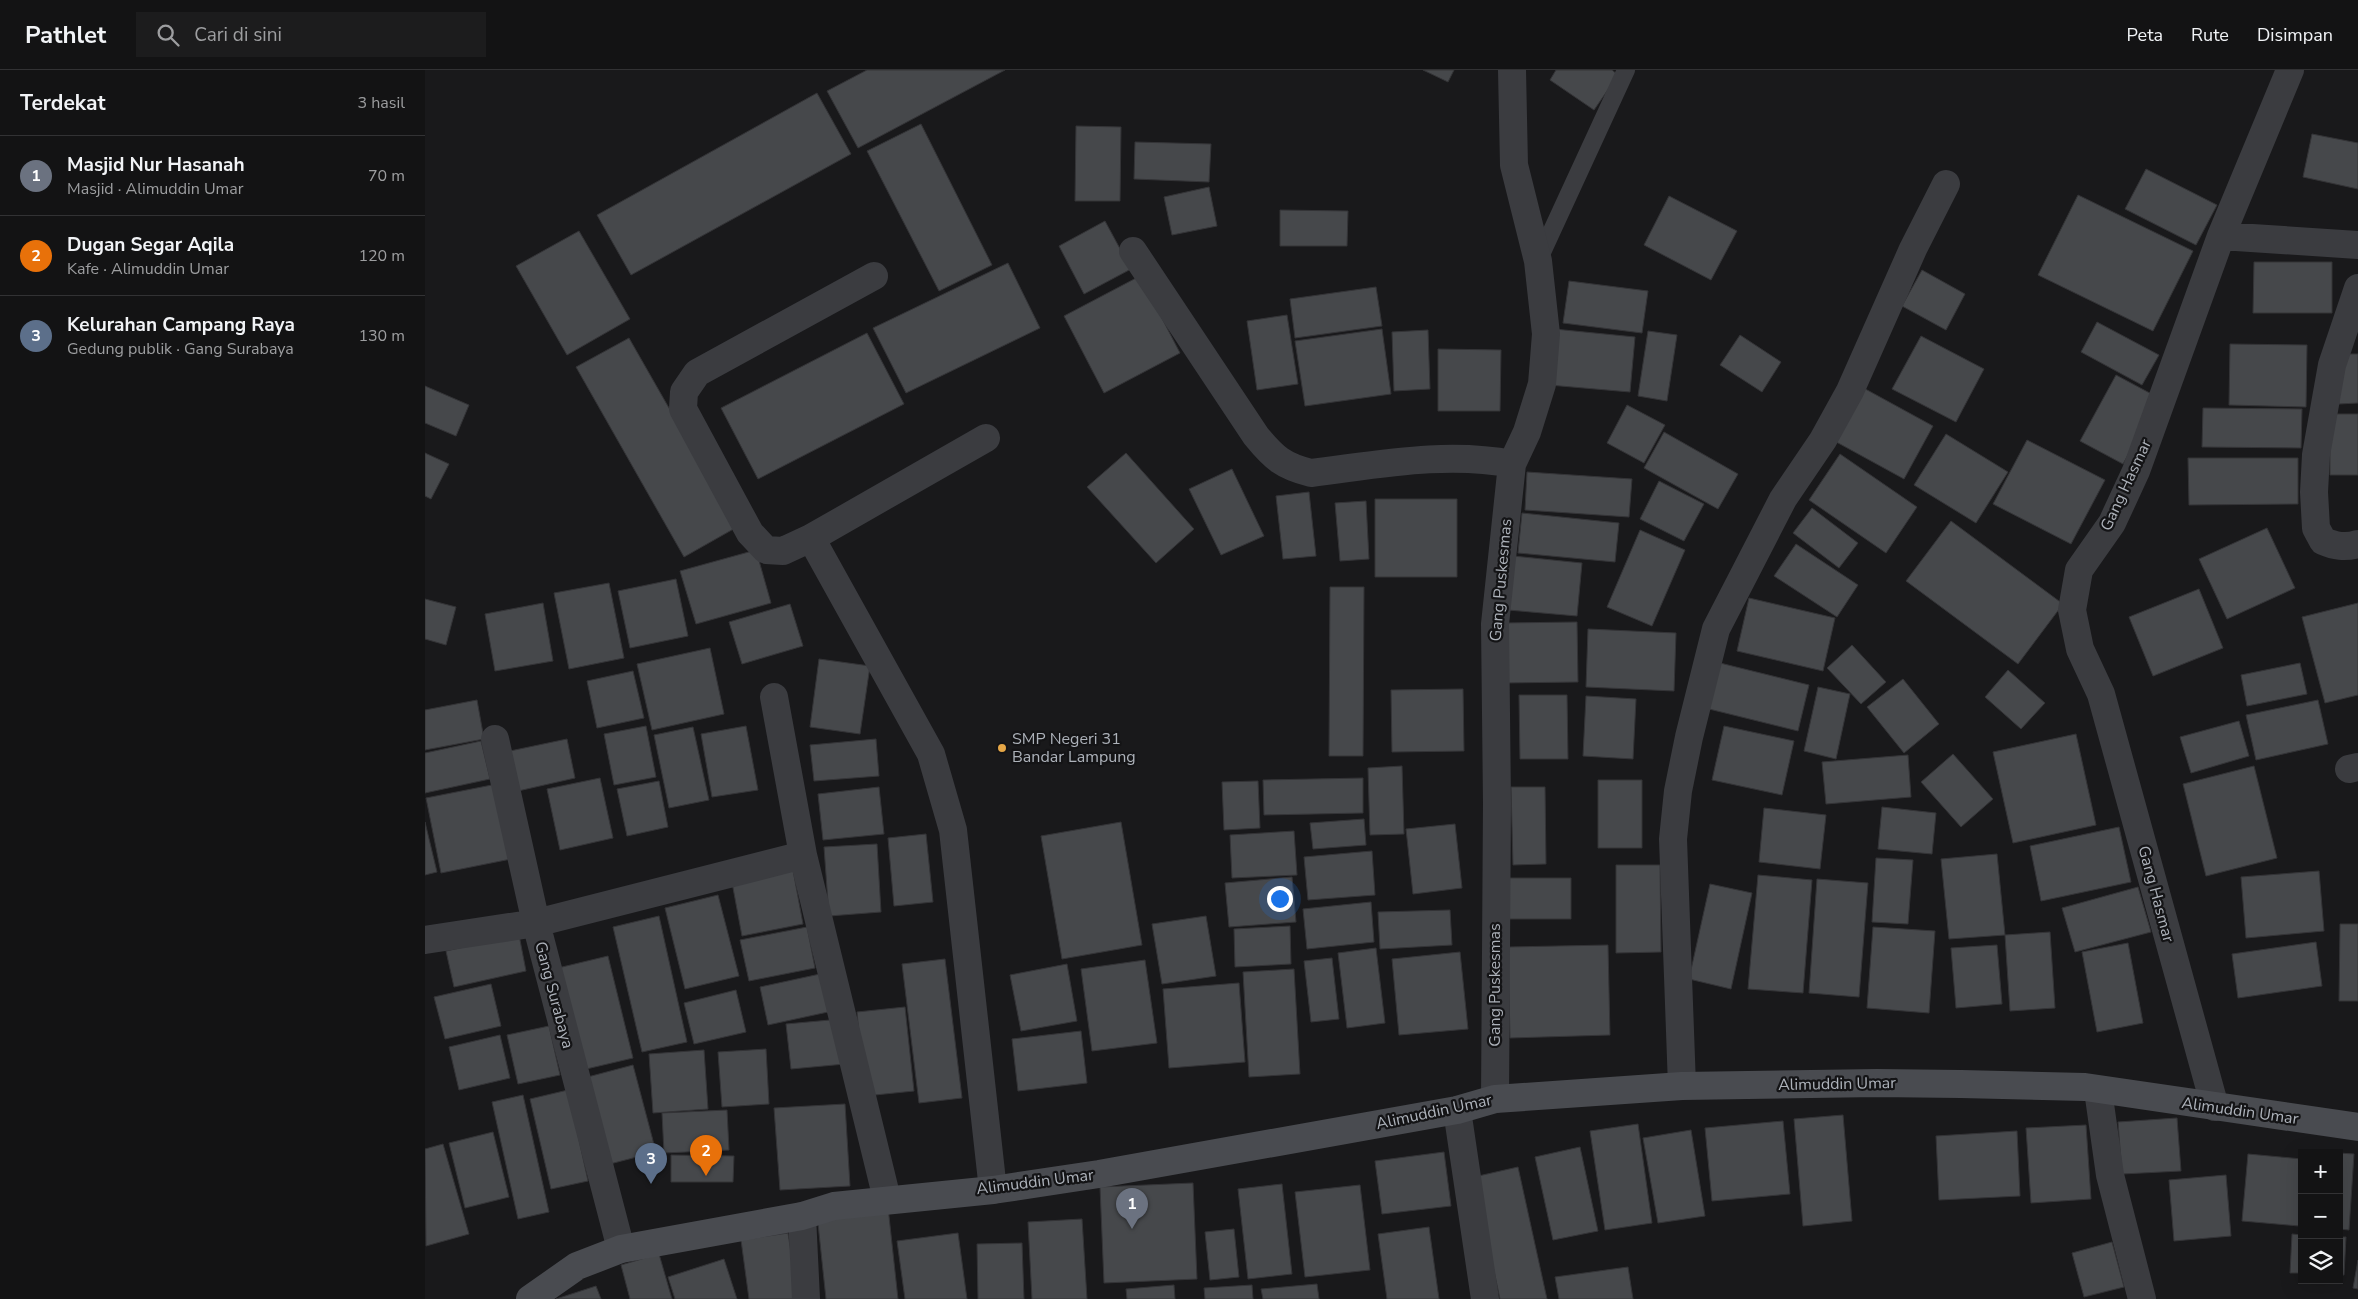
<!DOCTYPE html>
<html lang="id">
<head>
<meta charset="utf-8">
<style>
	:root { --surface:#131314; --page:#1c1c1d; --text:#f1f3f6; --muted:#9d9ea0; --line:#323234; --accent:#db2777 }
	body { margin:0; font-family:"Nunito Sans",sans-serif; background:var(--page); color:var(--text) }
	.controls { position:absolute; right:15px; bottom:15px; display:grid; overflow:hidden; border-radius:0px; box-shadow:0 5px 20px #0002 }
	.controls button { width:45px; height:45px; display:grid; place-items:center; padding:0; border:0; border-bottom:1px solid var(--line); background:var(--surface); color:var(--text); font:25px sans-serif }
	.you { position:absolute; left:854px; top:828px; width:18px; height:18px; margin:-12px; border:4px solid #fff; border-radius:50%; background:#1a73e8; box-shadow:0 0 0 8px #1a73e833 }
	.badge { display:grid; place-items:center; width:32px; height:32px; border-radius:50%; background:var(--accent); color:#fff; font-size:16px; font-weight:700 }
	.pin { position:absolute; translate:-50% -41px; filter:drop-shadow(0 1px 2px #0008) }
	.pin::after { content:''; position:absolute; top:26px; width:18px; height:15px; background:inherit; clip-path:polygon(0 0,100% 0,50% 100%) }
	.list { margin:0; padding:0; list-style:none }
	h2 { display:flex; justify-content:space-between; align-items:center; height:65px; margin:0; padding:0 20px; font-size:21px }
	h2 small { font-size:16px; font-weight:400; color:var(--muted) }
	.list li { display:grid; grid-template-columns:32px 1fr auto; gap:15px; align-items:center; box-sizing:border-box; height:80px; padding:0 20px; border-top:1px solid var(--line) }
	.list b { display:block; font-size:19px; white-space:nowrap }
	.list p { margin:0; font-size:16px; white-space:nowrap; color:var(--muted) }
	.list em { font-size:16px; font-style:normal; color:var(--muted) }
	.icon { flex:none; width:28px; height:28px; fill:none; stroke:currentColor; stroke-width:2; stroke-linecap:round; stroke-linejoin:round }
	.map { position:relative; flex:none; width:1933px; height:1229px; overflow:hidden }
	header { display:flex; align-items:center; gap:30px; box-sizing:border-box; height:70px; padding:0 25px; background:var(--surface); border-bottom:1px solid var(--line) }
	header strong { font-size:24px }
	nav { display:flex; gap:28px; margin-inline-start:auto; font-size:18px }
	.search { width:350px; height:45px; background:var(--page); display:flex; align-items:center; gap:12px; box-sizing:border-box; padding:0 18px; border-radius:0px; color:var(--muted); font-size:19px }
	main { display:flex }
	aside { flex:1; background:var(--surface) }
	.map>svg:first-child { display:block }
</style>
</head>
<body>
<header>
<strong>Pathlet</strong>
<div class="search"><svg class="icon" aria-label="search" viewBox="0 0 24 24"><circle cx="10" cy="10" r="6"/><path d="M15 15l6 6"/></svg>Cari di sini</div>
<nav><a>Peta</a><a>Rute</a><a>Disimpan</a></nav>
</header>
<main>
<aside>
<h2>Terdekat<small>3 hasil</small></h2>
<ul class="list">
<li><span class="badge" style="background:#6b7280">1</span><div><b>Masjid Nur Hasanah</b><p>Masjid · Alimuddin Umar</p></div><em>70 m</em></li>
<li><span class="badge" style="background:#e8710a">2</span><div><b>Dugan Segar Aqila</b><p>Kafe · Alimuddin Umar</p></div><em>120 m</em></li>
<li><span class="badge" style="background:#5c6f8a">3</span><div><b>Kelurahan Campang Raya</b><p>Gedung publik · Gang Surabaya</p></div><em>130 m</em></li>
</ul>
</aside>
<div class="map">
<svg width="1933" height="1229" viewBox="0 0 1933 1229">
	<rect width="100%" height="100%" fill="#19191b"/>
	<path fill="#46484b" stroke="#343437" d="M 442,0 L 580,0 L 433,78 L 402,21 Z
		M 998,0 L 1029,0 L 1023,12 Z
		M 1131,0 L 1187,0 L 1193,5 L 1169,40 L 1125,10 Z
		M 392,23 L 426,84 L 206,205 L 172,145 Z
		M 496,54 L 567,195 L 514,221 L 442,81 Z
		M 651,56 L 696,57 L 695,131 L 650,131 Z
		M 1887,64 L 1933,73 L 1933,119 L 1878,107 Z
		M 710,72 L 786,74 L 784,112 L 709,109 Z
		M 1721,99 L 1792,135 L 1771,175 L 1700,139 Z
		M 784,117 L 792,156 L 747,165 L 739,127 Z
		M 1653,125 L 1768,181 L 1728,261 L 1613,205 Z
		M 1244,126 L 1312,161 L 1286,210 L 1219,175 Z
		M 855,140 L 923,141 L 922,176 L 855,176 Z
		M 680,151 L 706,199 L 659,224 L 634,176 Z
		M 154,161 L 205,249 L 142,285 L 91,196 Z
		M 1829,192 L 1907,192 L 1907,243 L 1828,243 Z
		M 583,193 L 615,258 L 481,323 L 448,258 Z
		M 1497,200 L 1540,224 L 1521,260 L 1477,236 Z
		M 715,206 L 755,283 L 679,323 L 639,246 Z
		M 1144,211 L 1223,221 L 1217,263 L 1138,253 Z
		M 951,217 L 957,256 L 870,268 L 865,229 Z
		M 862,245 L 873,314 L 832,320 L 822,251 Z
		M 1672,252 L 1734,285 L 1717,315 L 1656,282 Z
		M 957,259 L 966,324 L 880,336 L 870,271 Z
		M 1129,259 L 1210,267 L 1205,322 L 1124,315 Z
		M 1003,260 L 1005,319 L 969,321 L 967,262 Z
		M 1223,261 L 1252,265 L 1242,331 L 1213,326 Z
		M 442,263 L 479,334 L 333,409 L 296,338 Z
		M 1315,265 L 1356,292 L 1337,322 L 1295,295 Z
		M 1496,266 L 1559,299 L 1531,352 L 1467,319 Z
		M 204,268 L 312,457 L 259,487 L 151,297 Z
		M 1805,274 L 1882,275 L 1881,337 L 1804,335 Z
		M 1013,279 L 1076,280 L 1075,341 L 1013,341 Z
		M 1912,284 L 1933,284 L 1933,333 L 1914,334 Z
		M 1691,305 L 1734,328 L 1698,394 L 1655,371 Z
		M 1433,315 L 1508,356 L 1479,409 L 1404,368 Z
		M 0,316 L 44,335 L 31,366 L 0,353 Z
		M 1202,335 L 1240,355 L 1219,393 L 1182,373 Z
		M 1778,338 L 1877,339 L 1876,378 L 1777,377 Z
		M 1905,344 L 1933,344 L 1933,405 L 1905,405 Z
		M 1239,362 L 1313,404 L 1293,439 L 1219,398 Z
		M 1521,364 L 1583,402 L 1551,453 L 1489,415 Z
		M 1602,370 L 1680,410 L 1646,474 L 1568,434 Z
		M 0,383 L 24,394 L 6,429 L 0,426 Z
		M 701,383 L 769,459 L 731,493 L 662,417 Z
		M 1415,384 L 1492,437 L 1461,483 L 1384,430 Z
		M 1763,388 L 1873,388 L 1873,434 L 1764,435 Z
		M 807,399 L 839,466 L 796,485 L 764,419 Z
		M 1102,402 L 1207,409 L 1204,447 L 1100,440 Z
		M 1234,411 L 1279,434 L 1259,471 L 1215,449 Z
		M 884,422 L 891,486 L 858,489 L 851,426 Z
		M 950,429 L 1032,429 L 1032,507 L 950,507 Z
		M 941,431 L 944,489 L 915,491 L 910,433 Z
		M 1387,438 L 1433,473 L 1414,498 L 1368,463 Z
		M 1097,443 L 1194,453 L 1190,492 L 1093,483 Z
		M 1526,451 L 1638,534 L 1593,594 L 1481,511 Z
		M 1842,458 L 1870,518 L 1802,549 L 1774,489 Z
		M 1215,460 L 1260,480 L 1227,556 L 1182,537 Z
		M 1371,474 L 1433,515 L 1412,547 L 1349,506 Z
		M 331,480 L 346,533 L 271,554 L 255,501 Z
		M 1088,486 L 1157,493 L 1152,546 L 1083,540 Z
		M 251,509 L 263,566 L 205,578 L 193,521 Z
		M 184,513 L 199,588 L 144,599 L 129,523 Z
		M 905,517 L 939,517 L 938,686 L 904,686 Z
		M 1774,519 L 1798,578 L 1728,606 L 1704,547 Z
		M 1324,528 L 1410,548 L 1398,601 L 1312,581 Z
		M 0,529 L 31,537 L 21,575 L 0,569 Z
		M 118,533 L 128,591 L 70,601 L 60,544 Z
		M 1933,533 L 1933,625 L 1900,633 L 1877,547 Z
		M 365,534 L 378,576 L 317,594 L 304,552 Z
		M 1152,552 L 1153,612 L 1078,613 L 1077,553 Z
		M 1163,559 L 1251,563 L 1249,621 L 1161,617 Z
		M 1427,575 L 1461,612 L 1436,634 L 1402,598 Z
		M 285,578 L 299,644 L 227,660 L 212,594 Z
		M 394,589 L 445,596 L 435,664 L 385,657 Z
		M 1295,593 L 1384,615 L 1373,661 L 1284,639 Z
		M 1875,593 L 1882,624 L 1822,636 L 1816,605 Z
		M 1583,600 L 1620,633 L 1596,659 L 1560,627 Z
		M 208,601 L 219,648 L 172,658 L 162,611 Z
		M 1478,609 L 1514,654 L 1479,683 L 1442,637 Z
		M 1393,617 L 1425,624 L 1411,689 L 1379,681 Z
		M 1038,619 L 1039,681 L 967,682 L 966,620 Z
		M 1094,625 L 1142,625 L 1143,689 L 1095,689 Z
		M 1161,626 L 1211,629 L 1208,689 L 1158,686 Z
		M 52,630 L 59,669 L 0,680 L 0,640 Z
		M 1893,630 L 1903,674 L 1831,690 L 1821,645 Z
		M 1814,651 L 1824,686 L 1766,703 L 1755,667 Z
		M 221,656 L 231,707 L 189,715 L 179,664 Z
		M 321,656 L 333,720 L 287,727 L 276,664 Z
		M 1299,656 L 1369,671 L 1357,725 L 1287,710 Z
		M 268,657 L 284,730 L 244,738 L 229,665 Z
		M 1651,664 L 1671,755 L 1588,773 L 1568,682 Z
		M 142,669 L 150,708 L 93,721 L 85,681 Z
		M 451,669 L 454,706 L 389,711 L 385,675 Z
		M 56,671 L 65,709 L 0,723 L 0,683 Z
		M 1528,684 L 1568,729 L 1536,757 L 1496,712 Z
		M 1483,685 L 1486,727 L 1401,734 L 1397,692 Z
		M 977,696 L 979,764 L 945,765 L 943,698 Z
		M 1829,696 L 1852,788 L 1781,806 L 1758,714 Z
		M 175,708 L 188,768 L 135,780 L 122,719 Z
		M 938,708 L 938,743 L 839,745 L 838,710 Z
		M 1173,710 L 1217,710 L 1217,778 L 1173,778 Z
		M 234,711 L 243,757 L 202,766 L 192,719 Z
		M 833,711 L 835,758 L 799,760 L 797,712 Z
		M 77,713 L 91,788 L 16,803 L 1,728 Z
		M 454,717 L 459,764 L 398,770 L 393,724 Z
		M 1086,717 L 1120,717 L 1121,794 L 1088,795 Z
		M 1457,737 L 1511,743 L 1507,784 L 1453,779 Z
		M 1339,738 L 1401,745 L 1395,799 L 1334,792 Z
		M 939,749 L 941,775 L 888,779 L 885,753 Z
		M 0,752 L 12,802 L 0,805 Z
		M 696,752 L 717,875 L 637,889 L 616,766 Z
		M 1030,754 L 1037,818 L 988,824 L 981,759 Z
		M 1694,757 L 1706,812 L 1616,831 L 1605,776 Z
		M 869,761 L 872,805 L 807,808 L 805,765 Z
		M 501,764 L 508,832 L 469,836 L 463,768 Z
		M 452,774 L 456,842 L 404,846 L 399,777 Z
		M 947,781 L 950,825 L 883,830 L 879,787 Z
		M 1572,784 L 1580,865 L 1524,869 L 1516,789 Z
		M 1451,788 L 1488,790 L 1483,854 L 1447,852 Z
		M 367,795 L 378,854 L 317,866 L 306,807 Z
		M 1191,795 L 1235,795 L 1236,882 L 1191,883 Z
		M 1894,801 L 1899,861 L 1821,868 L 1816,807 Z
		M 1333,805 L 1387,810 L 1378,923 L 1323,919 Z
		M 867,807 L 871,852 L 804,857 L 800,813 Z
		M 1079,808 L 1146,808 L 1146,849 L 1079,849 Z
		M 1392,809 L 1443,813 L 1434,927 L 1384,923 Z
		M 1285,814 L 1327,823 L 1306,919 L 1264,909 Z
		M 1713,817 L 1726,862 L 1650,882 L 1637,838 Z
		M 293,825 L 314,906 L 260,919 L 240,838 Z
		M 946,832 L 949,872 L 882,879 L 878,839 Z
		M 1025,840 L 1027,875 L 955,879 L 953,842 Z
		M 234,846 L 262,972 L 217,982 L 188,857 Z
		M 781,846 L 791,906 L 737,914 L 727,854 Z
		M 1915,854 L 1933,854 L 1933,931 L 1914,931 Z
		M 865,856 L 866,894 L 810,897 L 809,859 Z
		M 382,857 L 390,898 L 324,911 L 315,870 Z
		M 1448,857 L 1510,861 L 1504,943 L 1442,938 Z
		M 1625,862 L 1630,938 L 1585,941 L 1580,865 Z
		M 94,865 L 101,901 L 29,917 L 21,881 Z
		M 1891,872 L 1897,916 L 1813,928 L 1807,884 Z
		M 1703,873 L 1718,953 L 1672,962 L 1657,882 Z
		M 1183,875 L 1185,965 L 1085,968 L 1083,877 Z
		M 1572,875 L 1577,934 L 1531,938 L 1526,878 Z
		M 951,878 L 960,953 L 922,958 L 913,883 Z
		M 1035,882 L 1043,959 L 974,965 L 967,889 Z
		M 183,886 L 208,988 L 157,1000 L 133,898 Z
		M 907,888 L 914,949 L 886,952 L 879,891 Z
		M 520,889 L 537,1028 L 494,1033 L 477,894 Z
		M 720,890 L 732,973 L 667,981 L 656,899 Z
		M 642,894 L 652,951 L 596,961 L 585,905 Z
		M 869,899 L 875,1004 L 824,1007 L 818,902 Z
		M 395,904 L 403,942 L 343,955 L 335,917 Z
		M 814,913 L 820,992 L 744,998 L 738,919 Z
		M 66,914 L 76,956 L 20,969 L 9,927 Z
		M 311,920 L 321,962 L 269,974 L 259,933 Z
		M 480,937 L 489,1021 L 440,1026 L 432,942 Z
		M 416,949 L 420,994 L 366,999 L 361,954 Z
		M 124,956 L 135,1005 L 93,1014 L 82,965 Z
		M 656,961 L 662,1013 L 593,1021 L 587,969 Z
		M 75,965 L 85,1008 L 34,1020 L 24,977 Z
		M 341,979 L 344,1034 L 297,1037 L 293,982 Z
		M 279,980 L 283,1039 L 228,1043 L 224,984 Z
		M 208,995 L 231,1082 L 181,1095 L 159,1008 Z
		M 143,1020 L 163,1111 L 126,1119 L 105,1029 Z
		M 98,1025 L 124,1142 L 93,1149 L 67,1032 Z
		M 420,1034 L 425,1116 L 355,1120 L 349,1038 Z
		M 302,1040 L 304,1080 L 239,1083 L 237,1043 Z
		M 1418,1045 L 1427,1151 L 1378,1156 L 1369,1049 Z
		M 1752,1048 L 1756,1101 L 1697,1104 L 1693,1052 Z
		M 1358,1051 L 1365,1124 L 1287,1131 L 1280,1058 Z
		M 1213,1054 L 1227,1153 L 1180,1160 L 1165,1061 Z
		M 1661,1055 L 1666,1129 L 1606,1133 L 1601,1058 Z
		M 1266,1060 L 1280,1146 L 1233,1153 L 1218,1068 Z
		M 1592,1061 L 1595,1126 L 1514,1130 L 1511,1066 Z
		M 68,1062 L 84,1127 L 40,1138 L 24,1073 Z
		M 18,1074 L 44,1164 L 1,1176 L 0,1079 Z
		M 1155,1077 L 1173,1161 L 1128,1170 L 1110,1087 Z
		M 1019,1082 L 1026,1136 L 957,1144 L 950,1091 Z
		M 1914,1083 L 1929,1084 L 1924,1160 L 1914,1159 Z
		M 1823,1084 L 1877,1089 L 1874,1156 L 1817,1151 Z
		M 246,1085 L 309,1086 L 308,1112 L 246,1112 Z
		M 1093,1097 L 1122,1229 L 1075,1229 L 1049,1107 Z
		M 1801,1105 L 1806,1166 L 1749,1171 L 1744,1110 Z
		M 768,1113 L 772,1209 L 679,1213 L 675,1117 Z
		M 857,1114 L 867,1204 L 823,1209 L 813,1119 Z
		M 935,1115 L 945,1200 L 880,1207 L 870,1122 Z
		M 463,1137 L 473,1229 L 401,1229 L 392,1144 Z
		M 657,1149 L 662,1229 L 607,1229 L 603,1152 Z
		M 1004,1157 L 1014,1229 L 962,1229 L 953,1164 Z
		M 809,1159 L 814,1207 L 785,1210 L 780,1162 Z
		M 363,1163 L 373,1229 L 324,1229 L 316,1170 Z
		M 533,1163 L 542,1229 L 480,1229 L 472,1171 Z
		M 1867,1164 L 1877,1165 L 1877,1203 L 1865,1203 Z
		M 1914,1167 L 1921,1167 L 1919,1205 L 1914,1205 Z
		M 1687,1172 L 1699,1217 L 1659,1227 L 1647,1183 Z
		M 597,1173 L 599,1229 L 553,1229 L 552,1174 Z
		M 234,1184 L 247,1229 L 205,1229 L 196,1195 Z
		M 299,1189 L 312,1229 L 250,1229 L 243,1207 Z
		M 1933,1190 L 1933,1219 L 1928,1218 Z
		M 1203,1197 L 1208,1229 L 1134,1229 L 1130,1207 Z
		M 892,1214 L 894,1229 L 838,1229 L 836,1219 Z
		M 749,1215 L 750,1229 L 702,1229 L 701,1219 Z
		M 827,1215 L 828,1229 L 780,1229 L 779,1218 Z
		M 171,1216 L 176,1229 L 131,1229 Z"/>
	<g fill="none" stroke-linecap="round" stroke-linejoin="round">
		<path stroke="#3b3c40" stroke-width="18" d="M 1113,191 L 1201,0"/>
		<path stroke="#3b3c40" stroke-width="28" d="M 1796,166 L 1933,175
			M 708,181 L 831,366 C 849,388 858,396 886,403 C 952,395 1021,381 1087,394
			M 449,206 L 272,303 L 259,322 L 258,339 L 325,463 L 341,480 L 358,481 L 386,468 L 561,368
			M 1933,218 L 1907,295 L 1891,385 L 1889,422 L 1891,458 L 1898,471 C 1910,476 1920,478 1933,474
			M 386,468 L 506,684 L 528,760 L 568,1120
			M 349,627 L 378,785 L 462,1129
			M 70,669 L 111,853 L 196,1179
			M 1924,699 L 1933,697
			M 0,870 L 111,853 L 378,785
			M 1257,1016 L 1248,769 L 1253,721 L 1264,667 L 1291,559 L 1358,429 L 1398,370 L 1425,321 L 1488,179 L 1521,114
			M 1673,1020 L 1685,1105 L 1717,1229
			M 1070,1029 L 1072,733 L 1070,554 L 1087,394 L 1102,362 L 1117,314 L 1121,264 L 1113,191 L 1089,95 L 1087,0
			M 1790,1037 L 1676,624 L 1655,579 L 1647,540 L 1654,500 L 1687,453 L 1711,401 L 1796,166 L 1865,0
			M 1032,1040 L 1060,1229
			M 377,1146 L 381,1229"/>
		<path stroke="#494b50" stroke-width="28" d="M 105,1229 L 152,1196 L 196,1179 L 377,1146 L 409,1136 L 568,1120 L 674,1104 L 1032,1040 L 1070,1029 L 1257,1016 L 1452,1013 L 1536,1014 L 1660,1017 L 1933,1057"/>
	</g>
	<circle fill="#e6a747" stroke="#141416" stroke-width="2" cx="577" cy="678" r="5"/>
	<g text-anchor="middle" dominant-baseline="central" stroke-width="4.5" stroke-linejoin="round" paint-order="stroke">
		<g font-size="16" fill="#adb2ba" stroke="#141416">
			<text transform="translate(1701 415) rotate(-65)">Gang Hasmar</text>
			<text transform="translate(1076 510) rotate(-85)">Gang Puskesmas</text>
			<text transform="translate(1731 824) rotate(75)">Gang Hasmar</text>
			<text transform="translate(1070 915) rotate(-90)">Gang Puskesmas</text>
			<text transform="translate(129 925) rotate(75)">Gang Surabaya</text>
			<text transform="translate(1412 1014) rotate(-1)">Alimuddin Umar</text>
			<text transform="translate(1815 1041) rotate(8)">Alimuddin Umar</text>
			<text transform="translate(1009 1042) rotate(-12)">Alimuddin Umar</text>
			<text transform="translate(610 1112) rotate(-7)">Alimuddin Umar</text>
		</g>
		<g font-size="16" fill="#adb2ba" stroke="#141416" text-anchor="start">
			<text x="587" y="669">SMP Negeri 31<tspan x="587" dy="18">Bandar Lampung</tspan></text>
		</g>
	</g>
</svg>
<div class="controls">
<button>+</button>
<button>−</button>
<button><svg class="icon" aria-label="layers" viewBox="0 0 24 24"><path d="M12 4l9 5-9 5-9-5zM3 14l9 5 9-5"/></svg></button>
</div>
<div class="you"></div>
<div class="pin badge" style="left:707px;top:1159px;background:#6b7280">1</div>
<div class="pin badge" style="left:281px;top:1106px;background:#e8710a">2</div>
<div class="pin badge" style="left:226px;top:1114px;background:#5c6f8a">3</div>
</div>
</main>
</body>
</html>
